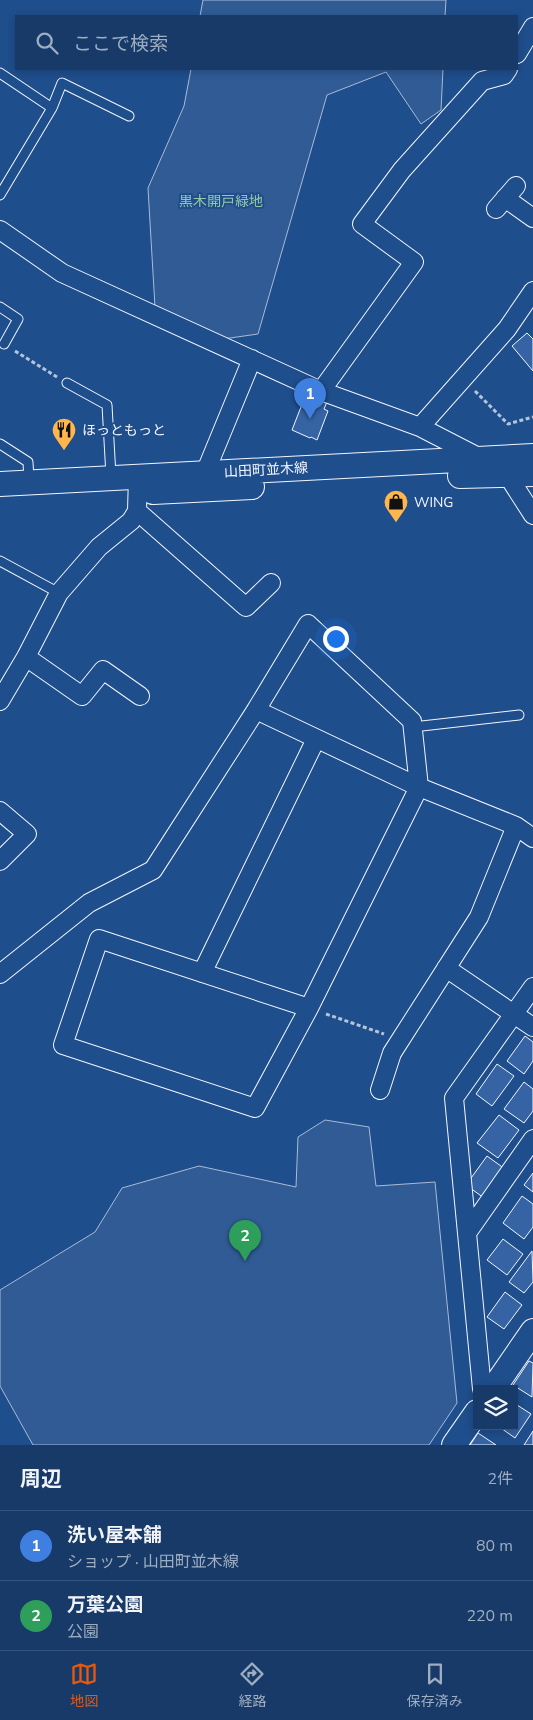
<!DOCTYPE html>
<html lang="ja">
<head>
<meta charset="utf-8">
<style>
	:root { --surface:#173a69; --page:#244571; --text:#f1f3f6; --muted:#9eadc0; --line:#36547d; --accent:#ea580c }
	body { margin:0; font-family:"Nunito Sans","Noto Sans JP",sans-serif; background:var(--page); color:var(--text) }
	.controls { position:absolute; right:15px; bottom:15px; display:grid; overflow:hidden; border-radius:0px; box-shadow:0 2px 8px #0003 }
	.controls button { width:45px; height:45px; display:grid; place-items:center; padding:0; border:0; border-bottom:1px solid var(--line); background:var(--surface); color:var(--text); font:25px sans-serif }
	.you { position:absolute; left:335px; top:638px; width:18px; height:18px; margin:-12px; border:4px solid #fff; border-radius:50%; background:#1a73e8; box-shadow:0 0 0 8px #1a73e833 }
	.badge { display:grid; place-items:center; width:32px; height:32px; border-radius:50%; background:var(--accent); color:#fff; font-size:16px; font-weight:700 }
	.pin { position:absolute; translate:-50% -41px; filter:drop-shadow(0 1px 2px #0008) }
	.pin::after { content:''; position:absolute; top:26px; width:18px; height:15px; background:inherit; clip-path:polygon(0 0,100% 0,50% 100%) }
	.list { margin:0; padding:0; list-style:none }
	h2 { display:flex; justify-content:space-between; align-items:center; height:65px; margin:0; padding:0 20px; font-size:21px }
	h2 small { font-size:16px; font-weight:400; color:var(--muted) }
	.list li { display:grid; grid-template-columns:32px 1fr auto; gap:15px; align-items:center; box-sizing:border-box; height:70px; padding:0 20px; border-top:1px solid var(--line) }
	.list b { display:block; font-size:19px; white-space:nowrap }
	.list p { margin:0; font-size:16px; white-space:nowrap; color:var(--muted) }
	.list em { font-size:16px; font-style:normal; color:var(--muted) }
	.icon { flex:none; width:28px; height:28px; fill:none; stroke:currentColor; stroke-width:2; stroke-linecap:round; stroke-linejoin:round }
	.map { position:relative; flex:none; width:533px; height:1445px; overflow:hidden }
	.search { position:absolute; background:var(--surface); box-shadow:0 2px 8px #0003; left:15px; right:15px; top:15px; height:55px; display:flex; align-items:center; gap:12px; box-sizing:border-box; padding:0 18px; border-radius:0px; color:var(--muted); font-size:19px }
	.sheet { height:205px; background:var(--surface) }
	nav { display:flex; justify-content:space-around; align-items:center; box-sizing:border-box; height:70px; border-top:1px solid var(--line); background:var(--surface); font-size:14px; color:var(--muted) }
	nav a { display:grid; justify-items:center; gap:2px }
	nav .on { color:var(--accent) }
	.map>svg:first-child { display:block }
</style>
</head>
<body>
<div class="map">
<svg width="533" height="1445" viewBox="0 0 533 1445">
	<rect width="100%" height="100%" fill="#1f4e8c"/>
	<path fill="#305b95" stroke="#a8bbd7" d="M 203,0 L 446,0 L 445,16 L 200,16 Z
		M 191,69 L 443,69 L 441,110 L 421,124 L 386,72 L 327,95 L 258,334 L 216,340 L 155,307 L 148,188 L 184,106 Z
		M 325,1120 L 369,1127 L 376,1186 L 435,1182 L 457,1403 L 429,1445 L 33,1445 L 0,1386 L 0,1290 L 95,1232 L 122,1188 L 199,1166 L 296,1187 L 298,1137 Z"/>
	<path fill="#3563a3" stroke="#f2f6ff" d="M 527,333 L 533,339 L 533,371 L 512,346 Z
		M 306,394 L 327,402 L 324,409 L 328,411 L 317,440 L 311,437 L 310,438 L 292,430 Z
		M 525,1036 L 533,1042 L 533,1061 L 524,1074 L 507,1061 Z
		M 497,1064 L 514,1076 L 492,1106 L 476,1094 Z
		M 524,1082 L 533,1089 L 533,1111 L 524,1123 L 504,1109 Z
		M 499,1115 L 519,1130 L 498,1158 L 477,1143 Z
		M 487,1156 L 505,1169 L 484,1198 L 466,1185 Z
		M 533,1173 L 533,1192 L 524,1185 Z
		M 522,1196 L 533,1204 L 533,1227 L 524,1239 L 503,1223 Z
		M 503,1239 L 523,1254 L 507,1275 L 487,1260 Z
		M 532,1251 L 533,1282 L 524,1293 L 509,1282 Z
		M 505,1292 L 522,1305 L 504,1329 L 487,1317 Z
		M 529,1361 L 533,1363 L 532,1397 L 513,1385 Z
		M 514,1403 L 531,1414 L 515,1438 L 498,1426 L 514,1426 Z
		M 533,1431 L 533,1445 L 524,1445 Z
		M 478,1433 L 496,1445 L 470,1445 Z"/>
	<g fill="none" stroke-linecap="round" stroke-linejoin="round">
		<defs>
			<path id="lane" d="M 0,73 L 52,108 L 0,195
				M 52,108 L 62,83 L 129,116
				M 0,307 L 18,319 L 4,344
				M 67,383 L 107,405 L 111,476
				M 0,444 L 28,462 L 29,481
				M 0,561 L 59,593
				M 413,727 L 519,715"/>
			<path id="street" d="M 517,54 L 533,27
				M 505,198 L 533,218
				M 496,209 L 516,186
				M 0,230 L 62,273 L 321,391 L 420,427 L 484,460 L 508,476 L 533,515
				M 321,391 L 414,262 L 362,224 L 402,170 L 482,81 L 504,75 L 508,69
				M 420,427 L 507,329 L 533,291
				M 204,482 L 205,473 L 252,359
				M 137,511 L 246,607 L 271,583
				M 26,657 L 82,696 L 103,670 L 140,696
				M 0,701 L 26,657 L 59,593 L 99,547 L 131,521 L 137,511 L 138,476
				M 256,710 L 419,787 L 516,826 L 533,838
				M 0,811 L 27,834 L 0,861
				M 446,968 L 533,1027
				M 202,973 L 316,739
				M 0,974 L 89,903 L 153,870 L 256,710 L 308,624 L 412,721 L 419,787 L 309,1008 L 99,939 L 63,1045 L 255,1108 L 309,1008
				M 380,1090 L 392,1053 L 479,917 L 516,826
				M 467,1233 L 533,1139
				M 482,1389 L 454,1098 L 533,987"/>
			<path id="secondary" d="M 460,476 L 533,474
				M 0,484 L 533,456
				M 153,492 L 252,487
				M 493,1389 L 533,1331
				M 454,1445 L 477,1412"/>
		</defs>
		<use href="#lane" stroke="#f2f6ff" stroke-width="11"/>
		<use href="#street" stroke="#f2f6ff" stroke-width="20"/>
		<use href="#secondary" stroke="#f2f6ff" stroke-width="26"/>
		<path stroke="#b3c4dc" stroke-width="3" stroke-dasharray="4 2.5" stroke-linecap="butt" d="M 15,351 L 57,377
			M 475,391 L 508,424 L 533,417
			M 326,1014 L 384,1034"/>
		<use href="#lane" stroke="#1f4e8c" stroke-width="9"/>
		<use href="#street" stroke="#1f4e8c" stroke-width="18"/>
		<use href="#secondary" stroke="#1f4e8c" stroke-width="24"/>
	</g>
	<defs>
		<symbol id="restaurant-pin" viewBox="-11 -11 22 30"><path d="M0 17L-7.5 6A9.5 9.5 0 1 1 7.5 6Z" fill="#ffb74d" stroke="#1f4e8c"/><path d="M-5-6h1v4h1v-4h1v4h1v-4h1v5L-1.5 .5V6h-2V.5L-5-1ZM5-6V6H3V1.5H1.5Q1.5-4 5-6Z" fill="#111"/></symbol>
		<symbol id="shop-pin" viewBox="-11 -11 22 30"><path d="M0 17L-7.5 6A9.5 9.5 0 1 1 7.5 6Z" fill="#ffb74d" stroke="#1f4e8c"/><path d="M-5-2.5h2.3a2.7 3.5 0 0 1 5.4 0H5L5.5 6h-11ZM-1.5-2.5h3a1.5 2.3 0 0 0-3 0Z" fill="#111"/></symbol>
	</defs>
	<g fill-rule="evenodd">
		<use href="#restaurant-pin" x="50" y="416" width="28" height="38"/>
		<use href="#shop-pin" x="382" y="488" width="28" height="38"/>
	</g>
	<g text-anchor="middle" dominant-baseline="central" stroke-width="4" stroke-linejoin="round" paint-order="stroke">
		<g font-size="14" fill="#97c8a6" stroke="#1f4e8c">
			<text x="221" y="201">黒木開戸緑地</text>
		</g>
		<g font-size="14" fill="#f2f6ff" stroke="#1f4e8c" text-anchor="start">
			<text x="82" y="430">ほっともっと</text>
			<text x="414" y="502">WING</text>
		</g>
		<g font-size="14" fill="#f2f6ff" stroke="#1f4e8c">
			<text transform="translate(266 470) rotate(-3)">山田町並木線</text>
		</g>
	</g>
</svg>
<div class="controls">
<button><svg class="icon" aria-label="layers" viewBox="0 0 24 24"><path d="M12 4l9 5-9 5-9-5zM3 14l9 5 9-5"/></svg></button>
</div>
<div class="you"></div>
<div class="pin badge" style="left:310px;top:419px;background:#3f7fe0">1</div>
<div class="pin badge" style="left:245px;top:1261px;background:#2e9e5b">2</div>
<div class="search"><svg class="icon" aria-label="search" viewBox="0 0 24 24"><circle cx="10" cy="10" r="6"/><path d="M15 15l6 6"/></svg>ここで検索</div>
</div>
<section class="sheet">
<h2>周辺<small>2件</small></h2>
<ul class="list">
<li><span class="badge" style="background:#3f7fe0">1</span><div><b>洗い屋本舗</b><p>ショップ · 山田町並木線</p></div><em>80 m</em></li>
<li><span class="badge" style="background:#2e9e5b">2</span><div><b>万葉公園</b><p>公園</p></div><em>220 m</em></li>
</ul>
</section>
<nav>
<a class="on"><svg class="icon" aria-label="map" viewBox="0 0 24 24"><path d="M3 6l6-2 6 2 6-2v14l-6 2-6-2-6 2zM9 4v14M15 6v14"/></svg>地図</a>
<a><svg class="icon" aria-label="directions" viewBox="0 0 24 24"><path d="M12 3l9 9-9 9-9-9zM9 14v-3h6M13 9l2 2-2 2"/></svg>経路</a>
<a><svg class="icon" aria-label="saved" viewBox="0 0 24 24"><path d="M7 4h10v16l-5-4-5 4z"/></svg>保存済み</a>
</nav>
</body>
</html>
